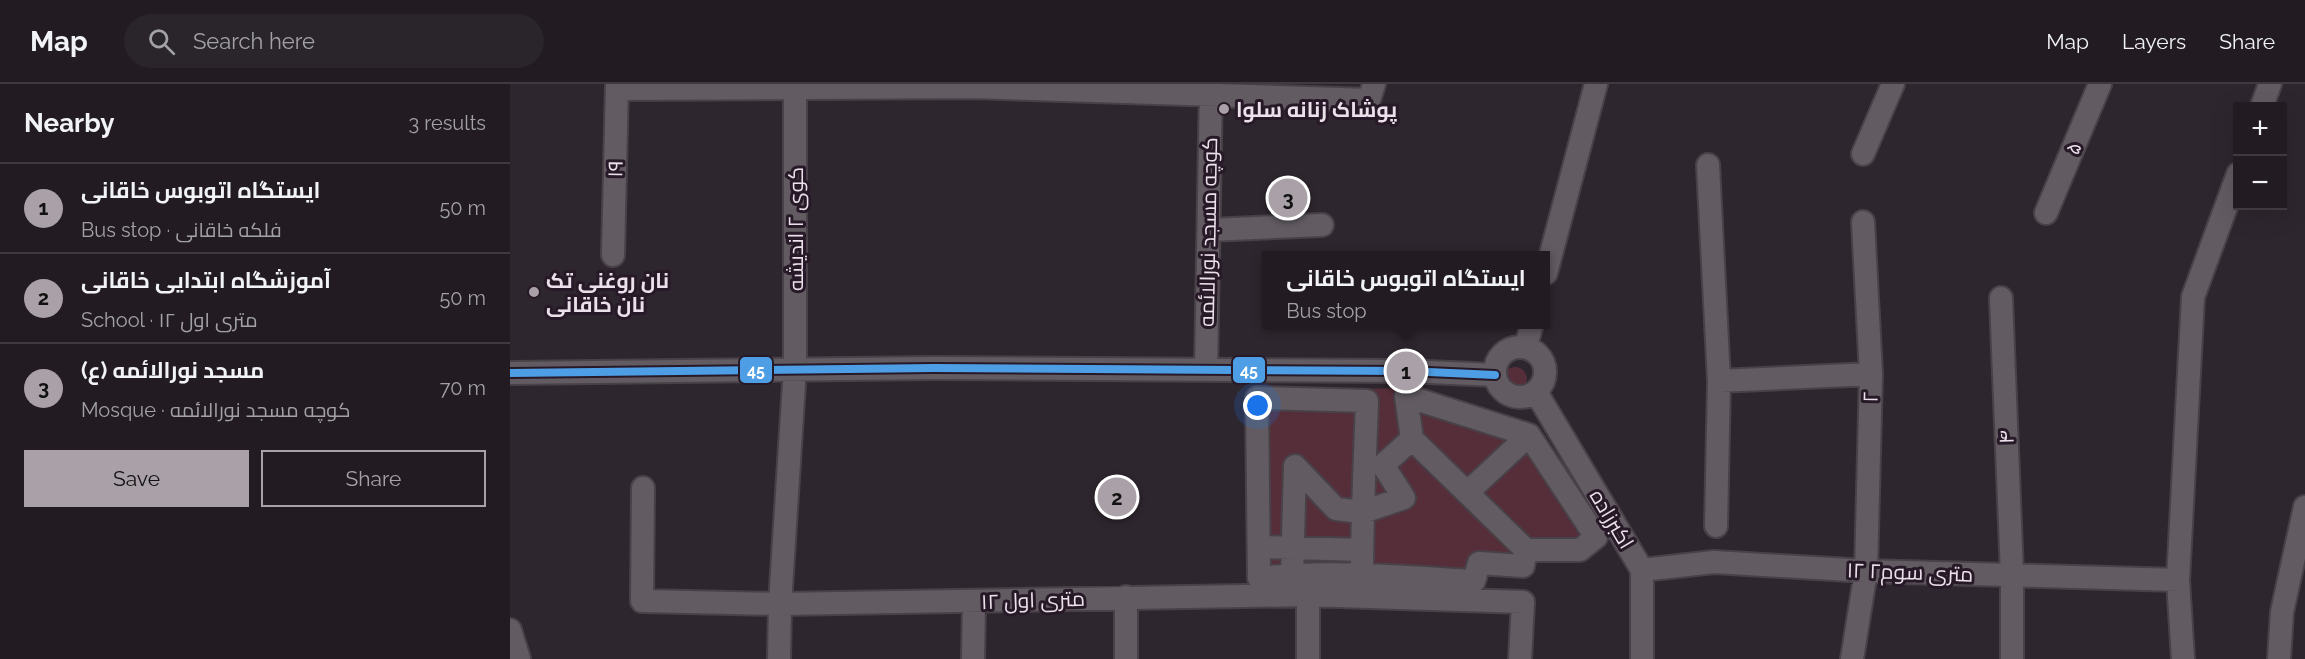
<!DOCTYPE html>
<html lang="en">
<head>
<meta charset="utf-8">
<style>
	:root { --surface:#221c22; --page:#2a252a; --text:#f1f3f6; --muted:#a2a1a5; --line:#3f3a40; --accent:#a9a0a8 }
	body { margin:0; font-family:Raleway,Cairo,sans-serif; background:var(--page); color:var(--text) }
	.controls { position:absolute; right:18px; top:18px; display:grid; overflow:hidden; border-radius:0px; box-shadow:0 6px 24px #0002 }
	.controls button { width:54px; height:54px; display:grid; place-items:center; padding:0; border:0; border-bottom:2px solid var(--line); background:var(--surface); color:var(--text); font:30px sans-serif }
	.you { position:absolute; left:748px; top:322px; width:21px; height:21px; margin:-15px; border:4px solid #fff; border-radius:50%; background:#1a73e8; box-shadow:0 0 0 9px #1a73e833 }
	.badge { display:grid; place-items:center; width:39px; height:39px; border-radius:50%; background:var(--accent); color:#111; font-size:20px; font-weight:700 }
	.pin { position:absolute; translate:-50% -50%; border:3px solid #fff; box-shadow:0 2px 6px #0006 }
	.popup { position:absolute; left:752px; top:167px; width:288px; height:78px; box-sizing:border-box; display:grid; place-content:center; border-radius:0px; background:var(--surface); filter:drop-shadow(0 2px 4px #0005); font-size:20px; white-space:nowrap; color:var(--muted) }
	.popup b { font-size:22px; color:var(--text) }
	.popup::after { content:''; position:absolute; left:50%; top:100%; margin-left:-12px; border:12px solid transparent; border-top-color:var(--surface) }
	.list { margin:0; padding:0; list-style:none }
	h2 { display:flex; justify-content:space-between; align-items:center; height:78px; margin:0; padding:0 24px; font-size:26px }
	h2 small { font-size:20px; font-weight:400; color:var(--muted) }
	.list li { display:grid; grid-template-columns:39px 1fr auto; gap:18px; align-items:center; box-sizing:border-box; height:90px; padding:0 24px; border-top:2px solid var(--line) }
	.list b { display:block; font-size:22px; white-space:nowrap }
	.list p { margin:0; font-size:20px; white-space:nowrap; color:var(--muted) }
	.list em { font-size:20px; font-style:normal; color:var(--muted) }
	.actions { display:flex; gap:12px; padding:18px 24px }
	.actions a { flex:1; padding:14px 0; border:2px solid var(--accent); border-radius:0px; text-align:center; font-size:21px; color:var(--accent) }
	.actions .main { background:var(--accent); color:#111 }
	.icon { flex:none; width:33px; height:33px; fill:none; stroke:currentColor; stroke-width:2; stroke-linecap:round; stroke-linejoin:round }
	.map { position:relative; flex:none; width:1795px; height:575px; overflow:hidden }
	header { display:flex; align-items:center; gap:36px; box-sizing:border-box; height:84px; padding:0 30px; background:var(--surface); border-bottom:2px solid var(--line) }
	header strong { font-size:28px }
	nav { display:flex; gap:33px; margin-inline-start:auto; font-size:21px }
	.search { width:420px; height:54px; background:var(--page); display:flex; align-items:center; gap:15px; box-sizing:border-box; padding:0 21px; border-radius:33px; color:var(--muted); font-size:22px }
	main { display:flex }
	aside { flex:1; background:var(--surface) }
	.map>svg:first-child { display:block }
</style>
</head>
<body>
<header>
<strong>Map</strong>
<div class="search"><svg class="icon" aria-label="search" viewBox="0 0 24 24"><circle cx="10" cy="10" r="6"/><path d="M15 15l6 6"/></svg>Search here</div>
<nav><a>Map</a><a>Layers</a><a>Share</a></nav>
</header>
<main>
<aside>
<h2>Nearby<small>3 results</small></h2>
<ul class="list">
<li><span class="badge">1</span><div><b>ایستگاه اتوبوس خاقانی</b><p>Bus stop · فلکه خاقانی</p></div><em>50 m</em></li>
<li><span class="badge">2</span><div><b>آموزشگاه ابتدایی خاقانی</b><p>School · ۱۲ متری اول</p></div><em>50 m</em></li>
<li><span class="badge">3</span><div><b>مسجد نورالائمه (ع)</b><p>Mosque · کوچه مسجد نورالائمه</p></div><em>70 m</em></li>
</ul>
<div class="actions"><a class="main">Save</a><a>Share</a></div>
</aside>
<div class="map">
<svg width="1795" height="575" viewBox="0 0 1795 575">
	<rect width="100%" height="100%" fill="#2e262e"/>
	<path fill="#562e3a" d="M993 295a12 12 0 1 1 24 0a12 12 0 1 1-24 0Z
		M 898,304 L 1026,346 L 1096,454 L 1022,472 L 1018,487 L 743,501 L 741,307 Z"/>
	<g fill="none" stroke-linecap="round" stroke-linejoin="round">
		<defs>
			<path id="minor" d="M 107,5 L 464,3 L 859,16 L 864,0
				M 1752,22 L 1760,0
				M 1353,70 L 1383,0
				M 1198,81 L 1209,297 L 1206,442
				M 1536,129 L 1590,0
				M 699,146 L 812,141
				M 103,171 L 107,0
				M 1036,189 L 1086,0
				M 1491,214 L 1502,491 L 1502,575
				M 1016,262 L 1022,240
				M985 288a25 25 0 1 1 50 0a25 25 0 1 1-50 0Z
				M 696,286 L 701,0
				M 0,289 L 424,284 L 896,287 L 985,291
				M 1209,297 L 1361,290
				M 1026,308 L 1132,486 L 1132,575
				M 902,355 L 896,312 L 1019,351
				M 133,404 L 132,517 L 270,520 L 798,511 L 1013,518 L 1010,575
				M 959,407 L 1019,351 L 1086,453 L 1070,466 L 1016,466
				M 749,463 L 852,466
				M 1132,486 L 1204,478 L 1356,487 L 1668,496
				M 782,490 L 785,382 L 826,425 L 853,428 L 894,414 L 873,381 L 902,355 L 1016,466 L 1013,482 L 969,479 L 964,497 C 893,493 820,486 749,494 L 747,314 L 857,317 C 855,375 852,432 852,490
				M 616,513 L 616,575
				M 0,546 L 9,575
				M 269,575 L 270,520 L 285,284 L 285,0
				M 463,575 L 464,518
				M 798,575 L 798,511
				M 1342,575 L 1356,487 L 1361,290 L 1353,138
				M 1673,575 L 1668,496 L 1683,213 L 1728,90
				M 1769,575 L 1772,528 L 1795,423"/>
		</defs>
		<use href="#minor" stroke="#494148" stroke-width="26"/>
		<use href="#minor" stroke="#625c62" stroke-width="22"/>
		<defs>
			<path id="bus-1" d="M 0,289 L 424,284 L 896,287 L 985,291"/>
		</defs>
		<use href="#bus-1" stroke="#271927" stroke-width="12"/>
		<use href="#bus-1" stroke="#4d9ee5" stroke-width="8"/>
	</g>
	<g fill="#a9a0a8" stroke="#271927" stroke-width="2">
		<circle cx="714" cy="25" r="6"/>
		<circle cx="24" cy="208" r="6"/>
	</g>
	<g text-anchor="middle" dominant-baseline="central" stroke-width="6" stroke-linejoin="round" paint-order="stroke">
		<g font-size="21" font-weight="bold" fill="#ebe1ea" stroke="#271927" text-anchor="start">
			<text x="726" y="25">پوشاک زنانه سلوا</text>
			<text x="36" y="196">نان روغنی تک<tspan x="36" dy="24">نان خاقانی</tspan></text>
		</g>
		<g font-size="21" fill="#ebe1ea" stroke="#271927">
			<text transform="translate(1563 64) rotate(-67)">۵</text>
			<text transform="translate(105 85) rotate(-89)">۱۹</text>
			<text transform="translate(285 145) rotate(-90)">کوی ۲ اندیشه</text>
			<text transform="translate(698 148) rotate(-89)">کوچه مسجد نورالائمه</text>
			<text transform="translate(1360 313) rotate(-89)">۲</text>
			<text transform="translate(1496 353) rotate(-92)">۴</text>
			<text transform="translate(1102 435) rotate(59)">اکبرزاده</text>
			<text transform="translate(1400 488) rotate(2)">۱۲ متری سوم۲</text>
			<text transform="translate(523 516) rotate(-2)">۱۲ متری اول</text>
		</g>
	</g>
	<g stroke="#271927" stroke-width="2">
		<rect x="722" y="272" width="34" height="28" rx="6" fill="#4d9ee5"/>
		<rect x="229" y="272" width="34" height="28" rx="6" fill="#4d9ee5"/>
	</g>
	<g font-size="16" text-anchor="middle" font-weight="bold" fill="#fff">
		<text x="739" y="292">45</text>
		<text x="246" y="292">45</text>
	</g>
</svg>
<div class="controls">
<button>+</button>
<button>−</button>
</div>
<div class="you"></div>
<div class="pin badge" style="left:896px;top:287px">1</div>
<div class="popup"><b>ایستگاه اتوبوس خاقانی</b>Bus stop</div>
<div class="pin badge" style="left:607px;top:413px">2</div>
<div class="pin badge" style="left:778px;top:114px">3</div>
</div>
</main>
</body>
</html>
